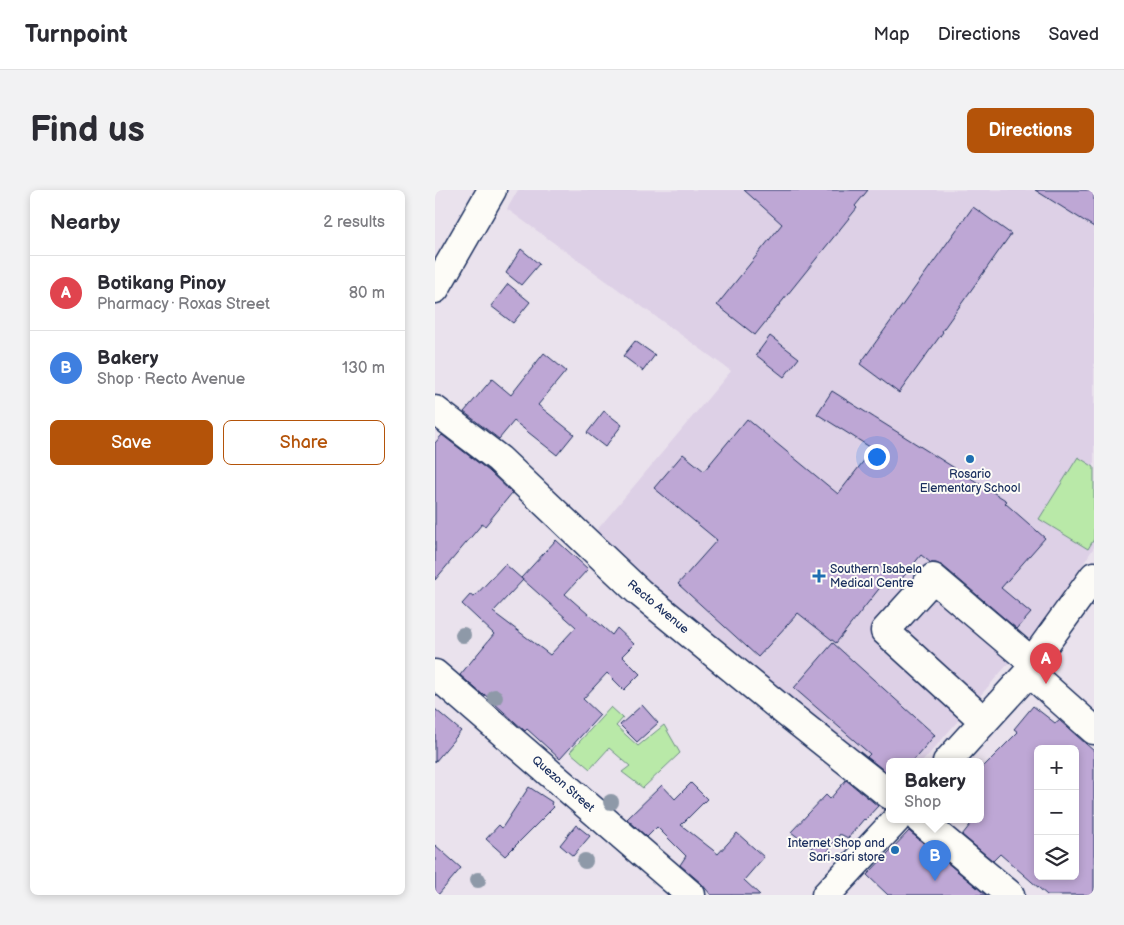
<!DOCTYPE html>
<html lang="en">
<head>
<meta charset="utf-8">
<style>
	:root { --surface:#fff; --page:#f2f2f3; --text:#2b2b33; --muted:#7c7c81; --line:#e1e1e2; --accent:#b45309 }
	body { margin:0; font-family:"Balsamiq Sans",sans-serif; background:var(--page); color:var(--text) }
	.controls { position:absolute; right:15px; bottom:15px; display:grid; overflow:hidden; border-radius:8px; box-shadow:0 2px 8px #0003 }
	.controls button { width:45px; height:45px; display:grid; place-items:center; padding:0; border:0; border-bottom:1px solid var(--line); background:var(--surface); color:var(--text); font:25px sans-serif }
	.you { position:absolute; left:441px; top:266px; width:18px; height:18px; margin:-12px; border:4px solid #fff; border-radius:50%; background:#1a73e8; box-shadow:0 0 0 8px #1a73e833 }
	.badge { display:grid; place-items:center; width:32px; height:32px; border-radius:50%; background:var(--accent); color:#fff; font-size:16px; font-weight:700 }
	.pin { position:absolute; translate:-50% -41px; filter:drop-shadow(0 1px 2px #0008) }
	.pin::after { content:''; position:absolute; top:26px; width:18px; height:15px; background:inherit; clip-path:polygon(0 0,100% 0,50% 100%) }
	.popup { position:absolute; left:451px; top:568px; width:98px; height:65px; box-sizing:border-box; display:grid; place-content:center; border-radius:8px; background:var(--surface); filter:drop-shadow(0 1px 4px #0005); font-size:16px; white-space:nowrap; color:var(--muted) }
	.popup b { font-size:19px; color:var(--text) }
	.popup::after { content:''; position:absolute; left:50%; top:100%; margin-left:-10px; border:10px solid transparent; border-top-color:var(--surface) }
	.list { margin:0; padding:0; list-style:none }
	h2 { display:flex; justify-content:space-between; align-items:center; height:65px; margin:0; padding:0 20px; font-size:21px }
	h2 small { font-size:16px; font-weight:400; color:var(--muted) }
	.list li { display:grid; grid-template-columns:32px 1fr auto; gap:15px; align-items:center; box-sizing:border-box; height:75px; padding:0 20px; border-top:1px solid var(--line) }
	.list b { display:block; font-size:19px; white-space:nowrap }
	.list p { margin:0; font-size:16px; white-space:nowrap; color:var(--muted) }
	.list em { font-size:16px; font-style:normal; color:var(--muted) }
	.actions { display:flex; gap:10px; padding:15px 20px }
	.actions a { flex:1; padding:11px 0; border:1px solid var(--accent); border-radius:8px; text-align:center; font-size:18px; color:var(--accent) }
	.actions .main { background:var(--accent); color:#fff }
	.icon { flex:none; width:28px; height:28px; fill:none; stroke:currentColor; stroke-width:2; stroke-linecap:round; stroke-linejoin:round }
	.map { position:relative; flex:none; width:659px; height:705px; overflow:hidden; border-radius:8px }
	header { display:flex; align-items:center; gap:30px; box-sizing:border-box; height:70px; padding:0 25px; background:var(--surface); border-bottom:1px solid var(--line) }
	header strong { font-size:24px }
	nav { display:flex; gap:28px; margin-inline-start:auto; font-size:18px }
	.intro { display:flex; align-items:center; justify-content:space-between; box-sizing:border-box; height:120px; padding:0 30px }
	h1 { margin:0; font-size:35px }
	.button { padding:12px 22px; border-radius:8px; background:var(--accent); color:#fff; font-size:18px; font-weight:700 }
	main { display:flex; gap:30px; padding:0 30px }
	aside { flex:1; background:var(--surface); border-radius:8px; box-shadow:0 2px 8px #0003 }
	.map>svg:first-child { display:block }
</style>
</head>
<body>
<header>
<strong>Turnpoint</strong>
<nav><a>Map</a><a>Directions</a><a>Saved</a></nav>
</header>
<div class="intro"><h1>Find us</h1><a class="button">Directions</a></div>
<main>
<aside>
<h2>Nearby<small>2 results</small></h2>
<ul class="list">
<li><span class="badge" style="background:#e0444e">A</span><div><b>Botikang Pinoy</b><p>Pharmacy · Roxas Street</p></div><em>80 m</em></li>
<li><span class="badge" style="background:#3f7fe0">B</span><div><b>Bakery</b><p>Shop · Recto Avenue</p></div><em>130 m</em></li>
</ul>
<div class="actions"><a class="main">Save</a><a>Share</a></div>
</aside>
<div class="map">
<svg width="659" height="705" viewBox="0 0 659 705">
	<rect width="100%" height="100%" fill="#eae2ed"/>
	<filter id="ink" filterUnits="userSpaceOnUse"><feTurbulence type="fractalNoise" baseFrequency=".02" numOctaves="2"/><feDisplacementMap in="SourceGraphic" scale="10" xChannelSelector="R" yChannelSelector="G"/><feConvolveMatrix kernelMatrix="1 2 1 2 8 2 1 2 1" color-interpolation-filters="sRGB"/></filter>
	<g filter="url(#ink)">
		<path fill="#ddd0e6" d="M 83,0 L 659,0 L 659,357 L 616,425 L 487,572 L 455,572 L 455,599 L 156,347 L 296,181 L 72,19 Z"/>
		<path fill="#b9e9a8" stroke="#6a8c83" d="M 643,267 L 659,277 L 659,349 L 653,359 L 604,329 Z
			M 176,517 L 188,528 L 181,536 L 203,556 L 229,535 L 245,563 L 208,598 L 187,582 L 195,576 L 174,558 L 155,579 L 135,562 Z"/>
		<path fill="#bea7d5" stroke="#1b2f5e" fill-rule="evenodd" d="M 309,0 L 433,0 L 420,16 L 422,18 L 320,145 L 282,115 L 347,34 Z
			M 600,0 L 659,0 L 659,37 L 635,22 Z
			M 538,17 L 576,44 L 507,141 L 508,142 L 464,203 L 425,174 Z
			M 86,59 L 104,74 L 86,95 L 71,83 Z
			M 73,94 L 95,112 L 78,133 L 56,116 Z
			M 335,146 L 364,168 L 349,187 L 321,165 Z
			M 200,151 L 220,165 L 208,181 L 188,166 Z
			M 109,163 L 131,181 L 103,215 L 139,244 L 122,265 L 79,231 L 64,249 L 29,222 L 57,189 L 76,205 Z
			M 397,201 L 572,311 L 570,313 L 610,348 L 566,398 L 596,423 L 582,439 L 508,376 L 501,373 L 496,373 L 486,365 L 460,397 L 451,390 L 401,453 L 363,423 L 323,467 L 243,394 L 282,350 L 219,298 L 248,264 L 269,281 L 312,229 L 403,304 L 438,259 L 382,224 Z
			M 169,221 L 187,235 L 170,257 L 152,243 Z
			M 7,245 L 54,281 L 77,303 L 50,336 L 47,334 L 0,390 L 0,253 Z
			M 121,350 L 153,379 L 130,404 L 177,445 L 182,438 L 199,454 L 187,466 L 205,484 L 189,500 L 172,483 L 148,509 L 165,525 L 125,569 L 92,539 L 90,541 L 49,504 L 48,505 L 25,485 L 59,444 L 27,414 L 35,405 L 39,407 L 70,374 L 88,390 L 58,422 L 115,465 L 141,437 L 86,388 Z
			M 398,453 L 500,545 L 477,572 L 455,572 L 455,585 L 432,567 L 435,564 L 359,498 Z
			M 207,515 L 223,533 L 202,552 L 185,535 Z
			M 598,516 L 620,533 L 624,530 L 659,561 L 659,705 L 612,705 L 565,664 L 558,671 L 527,645 L 539,630 L 545,630 L 545,580 L 583,542 L 579,539 ZM 603,559 L 640,559 L 640,686 L 603,686 Z
			M 0,519 L 26,541 L 0,572 Z
			M 411,590 L 443,616 L 430,630 L 429,629 L 413,648 L 405,644 L 389,667 L 356,642 L 391,605 L 395,609 Z
			M 256,593 L 272,609 L 246,635 L 283,664 L 302,643 L 329,667 L 309,690 L 325,705 L 276,705 L 266,693 L 245,675 L 251,666 L 222,637 L 212,647 L 192,629 L 227,595 L 240,609 Z
			M 94,597 L 117,612 L 116,614 L 119,617 L 70,666 L 51,649 L 64,635 L 67,638 Z
			M 141,635 L 155,646 L 138,666 L 125,655 Z
			M 474,641 L 475,642 L 551,705 L 453,705 L 432,685 Z
			M 0,655 L 26,678 L 3,705 L 0,705 Z"/>
		<g fill="none" stroke-linecap="round" stroke-linejoin="round">
			<defs>
				<path id="minor" d="M 0,99 L 57,0
					M 0,220 L 64,269 L 204,402 L 353,524 L 455,605
					M 594,482 L 659,540
					M 0,484 L 256,705
					M 549,531 L 450,441 L 498,388 L 597,472
					M 512,572 L 594,482 L 597,472 L 659,386
					M 485,630 L 575,705
					M 391,705 L 461,630"/>
			</defs>
			<use href="#minor" stroke="#1b2f5e" stroke-width="31"/>
			<use href="#minor" stroke="#fdfcf7" stroke-width="28"/>
		</g>
		<g fill="#8e99a8">
			<circle cx="28" cy="445" r="8"/>
			<circle cx="60" cy="507" r="8"/>
			<circle cx="176" cy="612" r="8"/>
			<circle cx="150" cy="671" r="8"/>
			<circle cx="43" cy="690" r="8"/>
		</g>
	</g>
	<g fill="#1f6fb2" stroke="#fdfcf7" stroke-width="2">
		<circle cx="535" cy="269" r="5"/>
		<path d="M381.5 378.5h5v5h5v5h-5v5h-5v-5h-5v-5h5z"/>
		<circle cx="460" cy="660" r="5"/>
	</g>
	<g text-anchor="middle" dominant-baseline="central" stroke-width="4" stroke-linejoin="round" paint-order="stroke">
		<g font-size="12" fill="#1b2f5e" stroke="#fdfcf7">
			<text x="535" y="284">Rosario<tspan x="535" dy="14">Elementary School</tspan></text>
			<text x="395" y="379" text-anchor="start">Southern Isabela<tspan x="395" dy="14">Medical Centre</tspan></text>
			<text x="450" y="653" text-anchor="end">Internet Shop and<tspan x="450" dy="14">Sari-sari store</tspan></text>
		</g>
		<g font-size="12" fill="#1b2f5e" stroke="#fdfcf7">
			<text transform="translate(223 417) rotate(40)">Recto Avenue</text>
			<text transform="translate(128 594) rotate(41)">Quezon Street</text>
		</g>
	</g>
</svg>
<div class="controls">
<button>+</button>
<button>−</button>
<button><svg class="icon" aria-label="layers" viewBox="0 0 24 24"><path d="M12 4l9 5-9 5-9-5zM3 14l9 5 9-5"/></svg></button>
</div>
<div class="you"></div>
<div class="pin badge" style="left:611px;top:494px;background:#e0444e">A</div>
<div class="pin badge" style="left:500px;top:691px;background:#3f7fe0">B</div>
<div class="popup"><b>Bakery</b>Shop</div>
</div>
</main>
</body>
</html>
